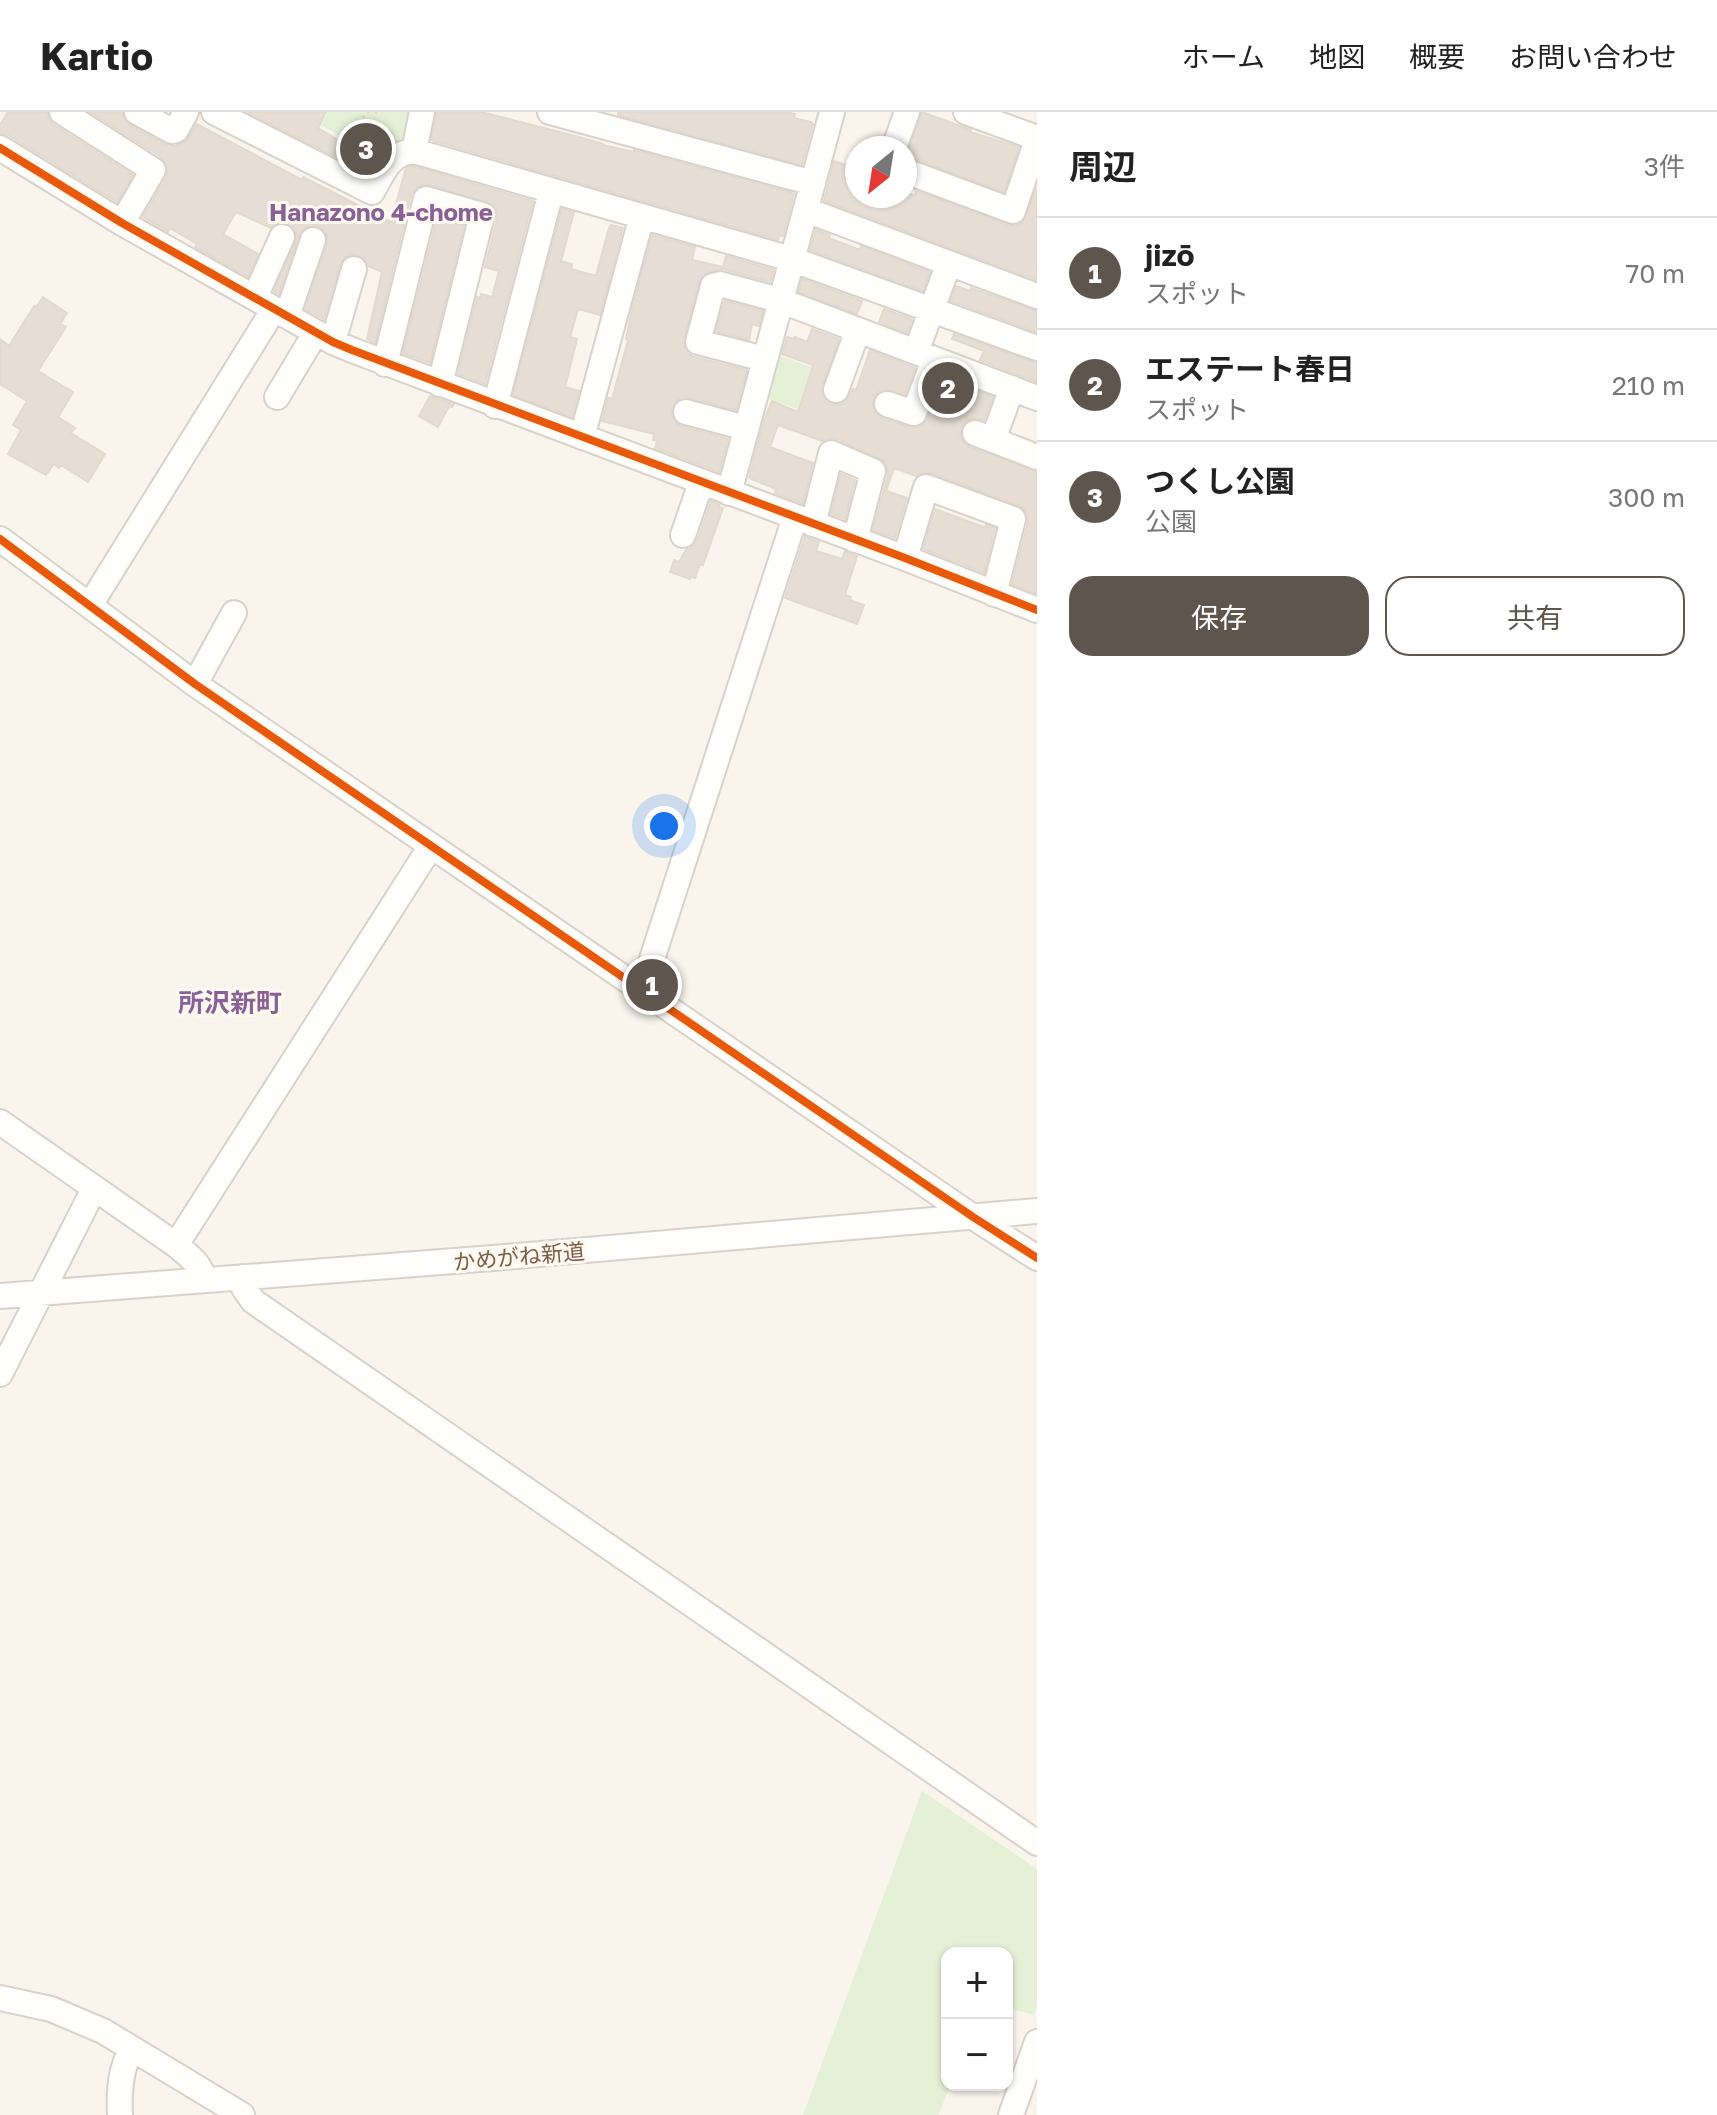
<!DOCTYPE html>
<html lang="ja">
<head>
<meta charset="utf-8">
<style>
	:root { --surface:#fff; --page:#f6f6f6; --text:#222; --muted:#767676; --line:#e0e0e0; --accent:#5e554d }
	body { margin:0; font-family:"Golos Text","Noto Sans JP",sans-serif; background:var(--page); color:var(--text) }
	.controls { position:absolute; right:24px; bottom:24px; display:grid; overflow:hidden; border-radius:16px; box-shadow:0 2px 6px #0004 }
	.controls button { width:72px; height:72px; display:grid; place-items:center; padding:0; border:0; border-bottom:2px solid var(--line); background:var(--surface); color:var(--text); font:40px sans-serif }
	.compass { position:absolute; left:845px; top:24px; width:72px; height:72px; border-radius:50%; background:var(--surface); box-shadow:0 2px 6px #0004; rotate:210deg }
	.you { position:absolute; left:664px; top:714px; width:28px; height:28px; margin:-20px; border:6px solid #fff; border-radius:50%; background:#1a73e8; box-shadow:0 0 0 12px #1a73e833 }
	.badge { display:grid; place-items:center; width:52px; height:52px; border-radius:50%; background:var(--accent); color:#fff; font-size:26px; font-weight:700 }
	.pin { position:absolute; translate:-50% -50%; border:4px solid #fff; box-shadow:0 2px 8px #0006 }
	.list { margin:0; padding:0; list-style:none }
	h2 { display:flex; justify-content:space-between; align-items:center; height:104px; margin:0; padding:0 32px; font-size:34px }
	h2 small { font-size:26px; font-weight:400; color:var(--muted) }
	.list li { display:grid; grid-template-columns:52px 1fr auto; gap:24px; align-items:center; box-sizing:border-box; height:112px; padding:0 32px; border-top:2px solid var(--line) }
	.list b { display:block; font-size:30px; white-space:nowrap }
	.list p { margin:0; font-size:26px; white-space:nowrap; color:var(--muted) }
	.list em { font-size:26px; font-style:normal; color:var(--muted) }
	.actions { display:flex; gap:16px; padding:24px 32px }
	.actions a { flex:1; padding:18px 0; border:2px solid var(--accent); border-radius:24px; text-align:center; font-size:28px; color:var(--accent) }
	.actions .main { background:var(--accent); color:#fff }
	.map { position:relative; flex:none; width:1037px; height:2003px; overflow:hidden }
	header { display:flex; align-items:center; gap:48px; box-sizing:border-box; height:112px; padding:0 40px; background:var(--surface); border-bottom:2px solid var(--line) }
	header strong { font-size:38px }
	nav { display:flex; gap:44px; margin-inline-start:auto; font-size:28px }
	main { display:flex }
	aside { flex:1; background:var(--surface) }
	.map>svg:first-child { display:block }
</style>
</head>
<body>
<header>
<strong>Kartio</strong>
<nav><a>ホーム</a><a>地図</a><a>概要</a><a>お問い合わせ</a></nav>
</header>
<main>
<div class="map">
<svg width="1037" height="2003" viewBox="0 0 1037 2003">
	<rect width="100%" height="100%" fill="#f9f5ed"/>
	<path fill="#e4f1d7" d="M 328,0 L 410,0 L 402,31 L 379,52 L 374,50 L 372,54 L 377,56 L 372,65 L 360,68 L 331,52 L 344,26 L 321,13 Z
		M 772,241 L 811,255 L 798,297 L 759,284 Z
		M 922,1679 L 1037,1757 L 1037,1894 L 1034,1903 L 1007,1896 L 1007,1841 L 947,1841 L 947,1973 L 950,1973 L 939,2003 L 803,2003 Z"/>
	<path fill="#e6ded4" stroke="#e2d9cf" stroke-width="2" d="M 8,0 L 47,0 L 49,8 L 54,13 L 133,63 L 117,90 L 8,23 L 0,21 L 0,13 Z
		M 90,0 L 122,0 L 124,7 L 130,13 L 165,32 L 175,34 L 186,29 L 197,12 L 302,68 L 303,65 L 391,110 L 406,56 L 413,54 L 533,89 L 485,272 L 458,262 L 477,185 L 480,186 L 481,182 L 492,185 L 499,159 L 485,155 L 497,107 L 496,98 L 492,92 L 430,73 L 421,73 L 415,77 L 411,83 L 375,231 L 367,227 L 382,160 L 368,154 L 365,147 L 359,143 L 351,142 L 344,146 L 340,153 L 324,207 L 322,206 L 305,197 L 327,133 L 327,124 L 324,118 L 319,114 L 311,113 L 303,117 L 299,123 L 279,182 L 274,179 L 296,130 L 297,123 L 294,116 L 287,111 L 281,110 L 271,116 L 236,100 L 223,122 L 258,142 L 248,165 L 195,135 L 197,132 L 170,116 L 168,120 L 143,105 L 166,66 L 168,59 L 166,52 L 161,45 Z
		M 247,0 L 326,0 L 318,16 L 341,30 L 334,44 Z
		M 437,0 L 481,0 L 579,25 L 603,32 L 603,33 L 634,40 L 634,38 L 790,80 L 794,82 L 783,124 L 779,123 L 778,128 L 431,28 Z
		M 618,0 L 786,0 L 795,2 L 794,6 L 811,10 L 811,11 L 813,12 L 802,53 L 618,3 Z
		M 922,0 L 971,18 L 970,20 L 1019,35 L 1004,80 L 906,44 Z
		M 834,49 L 857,57 L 857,84 L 905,84 L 905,80 L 915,84 L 916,79 L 1009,113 L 1016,114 L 1023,110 L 1037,75 L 1037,168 L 824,89 Z
		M 562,97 L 574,100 L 561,149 L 572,152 L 571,157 L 596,164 L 609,116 L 611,113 L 623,116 L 600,203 L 578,197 L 570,225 L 577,227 L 565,275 L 579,279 L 572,305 L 513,283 Z
		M 437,106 L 464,113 L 430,251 L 403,241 Z
		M 816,118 L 830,123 L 829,126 L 860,138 L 861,134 L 930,160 L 923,179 L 810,138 Z
		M 652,123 L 695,135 L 692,148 L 723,155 L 726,144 L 774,158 L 770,170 L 723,157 L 708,160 L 702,164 L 699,170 L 684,226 L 684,235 L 688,241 L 694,245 L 747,258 L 736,298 L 690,286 L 683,285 L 675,290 L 671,297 L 671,303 L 675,310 L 681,314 L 728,327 L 719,360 L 655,336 L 657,329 L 653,328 L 654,322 L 602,309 L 608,286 L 612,287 L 628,228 L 626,227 L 632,198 Z
		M 802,167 L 862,189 L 857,202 L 799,180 Z
		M 956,174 L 970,179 L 971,176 L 1037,199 L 1037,220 L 951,189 Z
		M 43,185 L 67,201 L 60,212 L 66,215 L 38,259 L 73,280 L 58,305 L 75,316 L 71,321 L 105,342 L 88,370 L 61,353 L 59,356 L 54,352 L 46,363 L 8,342 L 21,318 L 13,313 L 27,289 L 0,272 L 0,227 L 9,234 L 34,194 L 36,195 Z
		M 725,189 L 763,199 L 759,214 L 752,212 L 749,228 L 716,219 Z
		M 884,197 L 912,207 L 907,221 L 879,210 Z
		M 812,217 L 839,227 L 822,274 L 821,280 L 824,287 L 830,292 L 838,293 L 845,290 L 853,277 L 856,278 L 870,238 L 915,256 L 905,282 L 885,277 L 878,280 L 873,287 L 873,296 L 876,302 L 882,306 L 910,315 L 918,316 L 923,313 L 928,306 L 943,266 L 993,285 L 984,308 L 973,306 L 966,309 L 961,316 L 960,324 L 964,331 L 970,335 L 1037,360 L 1037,482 L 1012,472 L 1028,410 L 1025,398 L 1018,393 L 931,361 L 922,361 L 916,364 L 894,356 L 886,379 L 907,386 L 895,426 L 873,418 L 888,363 L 887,355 L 884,349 L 837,327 L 829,326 L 822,329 L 778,313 L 770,335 L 813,351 L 803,392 L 775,381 L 776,377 L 749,366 L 764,308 L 772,289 L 798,300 L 813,253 L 782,242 L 787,225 L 794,227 L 795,225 L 807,230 Z
		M 954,222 L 1037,251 L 1037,270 L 980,248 L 984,239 L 952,227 Z
		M 430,284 L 454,292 L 452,295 L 449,294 L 438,315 L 419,304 Z
		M 841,362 L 855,368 L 845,407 L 831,402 Z
		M 711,389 L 719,392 L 719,395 L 723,396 L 703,453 L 700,452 L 695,466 L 691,465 L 690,467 L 670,460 L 674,448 L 679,450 L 686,438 L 692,435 L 697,429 Z
		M 935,397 L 986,416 L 986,413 L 995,416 L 984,461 L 923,437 Z
		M 805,424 L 819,430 L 816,439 L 842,447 L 845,439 L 857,444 L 845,483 L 851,485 L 850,488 L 864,493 L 857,512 L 785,486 Z"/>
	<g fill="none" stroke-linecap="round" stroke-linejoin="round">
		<defs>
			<path id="minor" d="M 62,0 L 153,58 L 122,111
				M 137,0 L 172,19 L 176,18 L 186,0
				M 214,0 L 372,80 C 383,61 389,41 414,39
				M 422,0 L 414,39 L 791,147 L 1037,236
				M 550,0 L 813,71
				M 966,0 L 1037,26
				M 0,36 L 122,111 L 333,230 L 352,238 L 905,446 L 1037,498
				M 894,36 L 907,0
				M 905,59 L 1013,99 L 1037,28
				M 806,98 L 1037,184
				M 255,185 L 282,125
				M 287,204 L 313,128
				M 333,230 L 354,157
				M 916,240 L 949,151
				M 764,247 L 698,230 L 713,174 L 720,172 L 779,188 L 1037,286
				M 385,252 L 426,87 L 482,103 L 440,272
				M 836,278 L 858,218
				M 277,285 L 316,220
				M 887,292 L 914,301 L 934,248
				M 495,294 L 551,80
				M 686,300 L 746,316
				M 975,321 L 1037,345
				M 582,325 L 642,104
				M 993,328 L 1012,276
				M 729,381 L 832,0
				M 813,412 L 831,341 L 873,359 L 855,428
				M 683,423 L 701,371
				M 0,427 L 195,572 L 973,1105 L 1037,1146
				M 905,446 L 926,375 L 1013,407 L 994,482
				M 90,493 L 274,197
				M 195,572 L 234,501
				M 642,878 L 795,405
				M 0,1010 L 176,1133 C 188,1143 200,1151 204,1167
				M 176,1133 L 431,734
				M 242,1165 L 244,1176 L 253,1189 L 1037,1731
				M 0,1184 L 493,1146 L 1037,1099
				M 0,1262 L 94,1077
				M 0,1886 L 51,1897 L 103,1919 L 242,2003
				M 120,2003 C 119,1980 120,1956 132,1937
				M 1011,2003 L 1037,1930"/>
		</defs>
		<use href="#minor" stroke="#d9d2cb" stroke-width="28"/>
		<path stroke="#dcd5ce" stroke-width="3" stroke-dasharray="2 6" stroke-linecap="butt" d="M 360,13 L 365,0 L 381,0"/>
		<use href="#minor" stroke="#fefefc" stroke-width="24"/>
		<defs>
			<path id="cycleway" d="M 0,36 L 122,111 L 333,230 L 352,238 L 905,446 L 1037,498
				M 0,427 L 195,572 L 973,1105 L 1037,1146"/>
		</defs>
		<use href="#cycleway" stroke="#fffaf0" stroke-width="13"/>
		<use href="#cycleway" stroke="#e8590c" stroke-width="8"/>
	</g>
	<g text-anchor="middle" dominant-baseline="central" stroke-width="6" stroke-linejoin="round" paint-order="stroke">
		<g font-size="22" fill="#7b5e49" stroke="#fffaf0">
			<text transform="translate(519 1144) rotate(-5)">かめがね新道</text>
		</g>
		<g font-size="24" font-weight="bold" fill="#896197" stroke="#fffaf0">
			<text x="381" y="99">Hanazono 4-chome</text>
		</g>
		<g font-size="26" font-weight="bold" fill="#896197" stroke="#fffaf0">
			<text x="230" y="890">所沢新町</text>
		</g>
	</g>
</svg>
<div class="controls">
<button>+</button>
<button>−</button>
</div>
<svg class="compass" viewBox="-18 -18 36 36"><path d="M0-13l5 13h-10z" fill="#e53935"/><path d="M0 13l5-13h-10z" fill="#767676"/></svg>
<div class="you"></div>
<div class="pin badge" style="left:652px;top:873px">1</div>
<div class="pin badge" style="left:948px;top:276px">2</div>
<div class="pin badge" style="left:366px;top:37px">3</div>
</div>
<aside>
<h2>周辺<small>3件</small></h2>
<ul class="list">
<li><span class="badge">1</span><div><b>jizō</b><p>スポット</p></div><em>70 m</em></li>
<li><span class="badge">2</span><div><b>エステート春日</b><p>スポット</p></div><em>210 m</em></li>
<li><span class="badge">3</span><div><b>つくし公園</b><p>公園</p></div><em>300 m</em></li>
</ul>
<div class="actions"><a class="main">保存</a><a>共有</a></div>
</aside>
</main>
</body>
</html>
